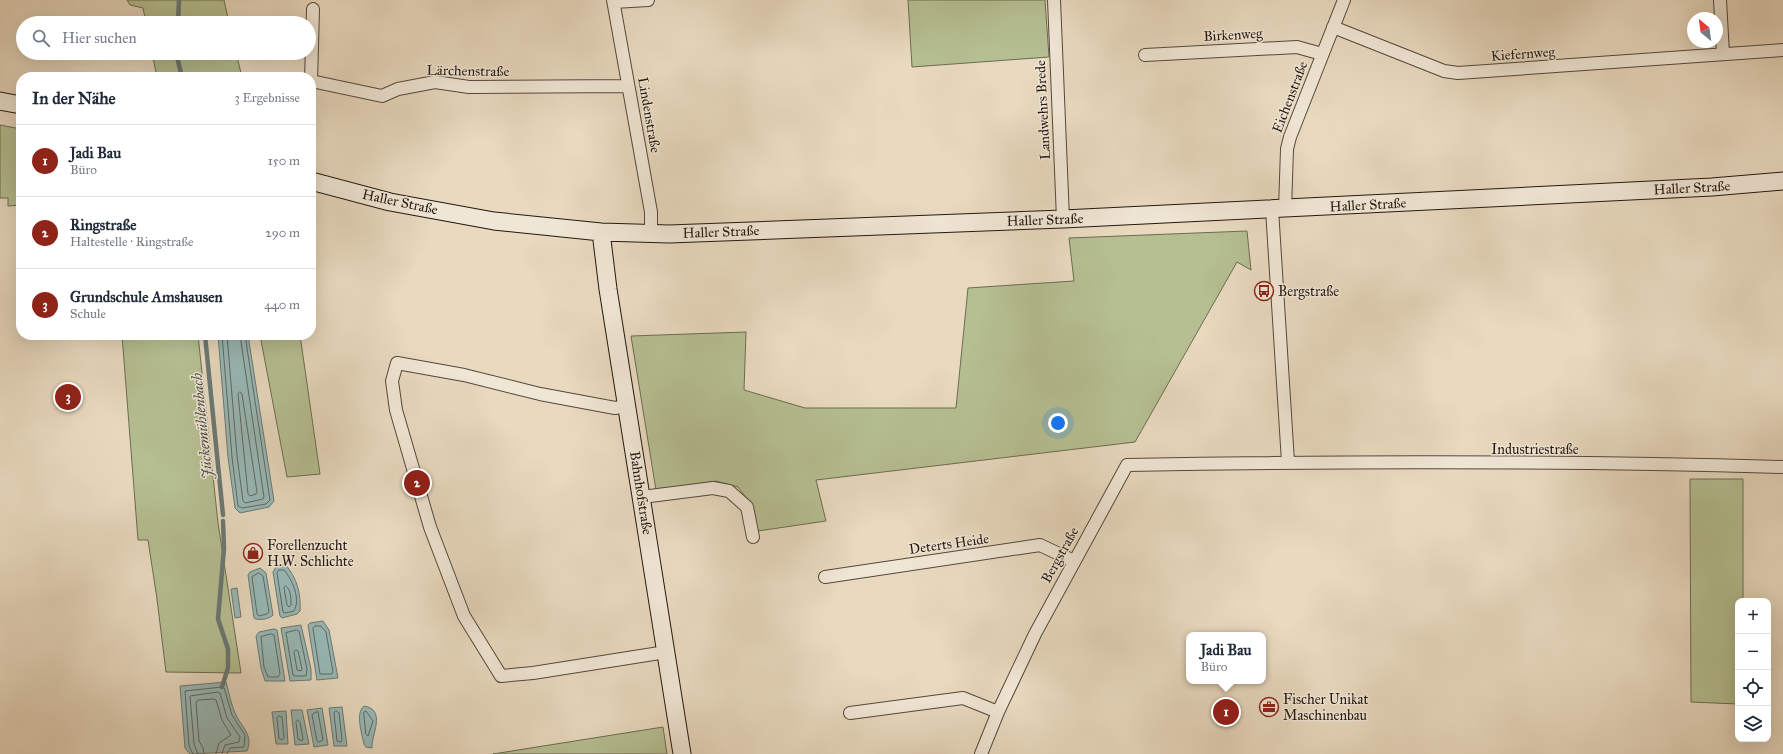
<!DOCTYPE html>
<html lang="de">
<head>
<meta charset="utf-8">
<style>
	:root { --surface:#fff; --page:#f6f6f7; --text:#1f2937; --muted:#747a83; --line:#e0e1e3; --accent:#8f2418 }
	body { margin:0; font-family:"IM FELL Great Primer",serif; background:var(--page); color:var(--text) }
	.controls { position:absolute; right:12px; bottom:12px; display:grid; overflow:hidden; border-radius:8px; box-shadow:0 4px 16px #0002 }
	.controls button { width:36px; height:36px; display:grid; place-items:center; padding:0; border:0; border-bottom:1px solid var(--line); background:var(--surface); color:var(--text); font:20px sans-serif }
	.compass { position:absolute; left:1687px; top:12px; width:36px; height:36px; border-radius:50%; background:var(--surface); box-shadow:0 4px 16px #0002; rotate:331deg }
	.you { position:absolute; left:1058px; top:423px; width:14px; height:14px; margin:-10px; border:3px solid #fff; border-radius:50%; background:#1a73e8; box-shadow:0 0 0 6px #1a73e833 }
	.badge { display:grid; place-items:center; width:26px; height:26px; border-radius:50%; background:var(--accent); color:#fff; font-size:13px; font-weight:700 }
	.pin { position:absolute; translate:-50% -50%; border:2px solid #fff; box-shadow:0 1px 4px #0006 }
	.popup { position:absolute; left:1186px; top:632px; width:80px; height:52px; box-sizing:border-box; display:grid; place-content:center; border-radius:8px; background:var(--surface); filter:drop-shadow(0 1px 3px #0005); font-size:13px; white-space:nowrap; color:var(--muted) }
	.popup b { font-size:15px; color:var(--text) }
	.popup::after { content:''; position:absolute; left:50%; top:100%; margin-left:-8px; border:8px solid transparent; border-top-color:var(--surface) }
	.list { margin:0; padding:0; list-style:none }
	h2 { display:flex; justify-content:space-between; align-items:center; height:52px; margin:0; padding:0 16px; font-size:17px }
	h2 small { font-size:13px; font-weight:400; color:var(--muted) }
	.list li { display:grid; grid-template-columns:26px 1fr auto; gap:12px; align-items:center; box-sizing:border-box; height:72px; padding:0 16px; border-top:1px solid var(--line) }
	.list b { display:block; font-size:15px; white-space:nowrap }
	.list p { margin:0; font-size:13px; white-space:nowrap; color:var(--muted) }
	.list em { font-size:13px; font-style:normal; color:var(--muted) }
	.icon { flex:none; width:22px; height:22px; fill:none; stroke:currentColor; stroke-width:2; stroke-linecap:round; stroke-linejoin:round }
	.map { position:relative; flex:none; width:1783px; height:754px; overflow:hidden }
	.search { position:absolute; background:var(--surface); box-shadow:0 4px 16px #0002; left:16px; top:16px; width:300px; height:44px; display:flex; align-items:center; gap:10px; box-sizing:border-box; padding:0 14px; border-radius:22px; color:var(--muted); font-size:15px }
	.panel { position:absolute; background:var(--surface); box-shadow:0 4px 16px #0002; left:16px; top:72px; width:300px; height:268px; border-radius:16px }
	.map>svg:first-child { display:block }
</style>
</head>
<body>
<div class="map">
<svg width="1783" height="754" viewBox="0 0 1783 754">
	<rect width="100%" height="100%" fill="#e8d9bf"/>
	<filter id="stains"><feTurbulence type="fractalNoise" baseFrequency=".005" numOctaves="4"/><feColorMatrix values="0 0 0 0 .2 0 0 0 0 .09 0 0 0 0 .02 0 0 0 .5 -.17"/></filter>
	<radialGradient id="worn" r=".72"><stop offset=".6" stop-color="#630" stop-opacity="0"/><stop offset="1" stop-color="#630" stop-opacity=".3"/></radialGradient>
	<path fill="#b5bf92" stroke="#6c6c52" d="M 127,0 L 224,0 L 229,23 L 146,23 L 143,8 L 130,5 Z
		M 908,0 L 1045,0 L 1049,57 L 912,67 Z
		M 152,53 L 236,53 L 242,77 L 157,77 Z
		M 0,125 L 21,129 L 21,205 L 8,206 L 8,198 L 0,198 Z
		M 1247,231 L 1251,270 L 1237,262 L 1135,442 L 816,480 L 826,521 L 758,531 L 751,504 L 738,487 L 716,481 L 656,490 L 631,336 L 746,332 L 744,390 L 805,408 L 956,408 L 968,288 L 1074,281 L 1069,238 Z
		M 122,335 L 198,335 L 218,523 L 241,673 L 166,672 L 157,599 L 148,540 L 138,540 Z
		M 260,335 L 300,335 L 320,474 L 287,477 Z
		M 1690,479 L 1743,479 L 1743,601 L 1738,601 L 1738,704 L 1691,702 Z
		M 663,727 L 667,754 L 493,754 Z"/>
	<path fill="#98b9b7" stroke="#697975" d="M 218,335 L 248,335 L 274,501 L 269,507 L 240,513 L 235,508 L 228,457 Z
		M 285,564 C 297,578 301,593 300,611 L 297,614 L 282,618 L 280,616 L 273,572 L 276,567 Z
		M 260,568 L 266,573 L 273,615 C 270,619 258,621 254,618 L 248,575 L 250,572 Z
		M 237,588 L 241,617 L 235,618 L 231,589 Z
		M 323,621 L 329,630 L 338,678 L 317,680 L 308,625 L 310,623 Z
		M 301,625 L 311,669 L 311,680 L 290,681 L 281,628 Z
		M 274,629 L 277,630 L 285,681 L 265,681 L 261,668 L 256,636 L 259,632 Z
		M 226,682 C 229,693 231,704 235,713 C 241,727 254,735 247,751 L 190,754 L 185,748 L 180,686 Z
		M 364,706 C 387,710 371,735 372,748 L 366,747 L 364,744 C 362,734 355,713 364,706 Z
		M 342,707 L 347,746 L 334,746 L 329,708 Z
		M 322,708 L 328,745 L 314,747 L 307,710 Z
		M 291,710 L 302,710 L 309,744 L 295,745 Z
		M 286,711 L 288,744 L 276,744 L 272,712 Z"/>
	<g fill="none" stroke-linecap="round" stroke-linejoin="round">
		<path stroke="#5e6864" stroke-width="1" d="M 222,335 L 232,457 L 238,506 L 242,508 L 266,504 L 270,500 L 245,335
			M 227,335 L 237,456 L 243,501 L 245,503 L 263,499 L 264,497 L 240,335
			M 240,392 L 242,394 L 257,492 L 256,494 L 250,496 L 248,494 L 238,394 Z
			M 279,570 L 284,570 C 292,579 301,599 294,611 L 285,613 L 283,612 L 277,573 Z
			M 259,573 L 263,576 L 269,612 L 267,614 L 259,616 L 257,614 L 252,577 Z
			M 286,586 C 291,590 291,599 291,605 L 289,607 L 287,605 L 284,588 Z
			M 315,626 L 321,626 L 326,632 L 333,672 L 332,674 L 320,674 L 313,629 Z
			M 297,630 L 299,631 L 307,669 L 306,676 L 295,676 L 293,675 L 286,633 Z
			M 271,634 L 274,635 L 280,674 L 278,677 L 268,677 L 264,667 L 261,637 Z
			M 296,650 L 298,651 L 302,669 L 301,671 L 297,670 L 294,652 Z
			M 336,711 L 339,713 L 342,740 L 341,742 L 337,741 L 334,713 Z
			M 318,712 L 323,740 L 319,742 L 317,741 L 312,715 L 314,713 Z
			M 364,712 L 366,711 L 373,721 L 368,736 L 366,734 Z
			M 279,716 L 282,717 L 284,738 L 282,740 L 279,738 L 277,718 Z
			M 298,720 L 300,722 L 303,739 L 302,741 L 298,739 L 296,722 Z
			M 193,754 L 189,746 L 185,691 L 222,687 L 224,688 L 232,715 L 245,735 L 244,747 L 230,748 L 227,754
			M 198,754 L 194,744 L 190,696 L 218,692 L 220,693 L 227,718 L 240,737 L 239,742 L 225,745 L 222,754
			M 204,754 L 203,748 L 199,741 L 196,702 L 198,700 L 214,699 L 216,700 L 222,720 L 231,735 L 219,743 L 216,754"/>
		<path stroke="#697975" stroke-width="4.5" d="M 178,23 L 179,0
			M 176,53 L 182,77
			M 205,335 L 223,515
			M 222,687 L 228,668 L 228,649 L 218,619 L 224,548 L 223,521"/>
		<defs>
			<path id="street" d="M 613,0 L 651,212 L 651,234
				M 1054,0 L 1063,219
				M 1720,0 L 1723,54
				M 614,2 L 648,0
				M 313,9 L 311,81 L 382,96 L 398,89 L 435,82 L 469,87 L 628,86
				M 1333,27 L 1444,71 L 1458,73 L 1783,50
				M 1145,55 L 1297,47 L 1322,54
				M 1272,209 L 1288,462
				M 1285,209 L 1287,149 L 1290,137 L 1344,0
				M 627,406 L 615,408 L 540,394 L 464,375 L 397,363 L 392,381 L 396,410 L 430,527 L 464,616 L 501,676 L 533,673 L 666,652
				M 642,497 L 713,488 L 729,491 L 747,507 L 753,537
				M 825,577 L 1040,545 L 1074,561
				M 850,713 L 963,698 L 998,712
				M 981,754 L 998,712 L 1035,634 L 1127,465 C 1346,461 1565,461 1783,467"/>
			<path id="secondary" d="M 0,101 L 21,105
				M 311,181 L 390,202 L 494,221 L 601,232 L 669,234 L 1063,219 L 1712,187 L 1783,181
				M 601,232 L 608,289 L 682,754"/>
		</defs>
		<use href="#street" stroke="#54483c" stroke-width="14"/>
		<use href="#secondary" stroke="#231811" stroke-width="19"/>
		<use href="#street" stroke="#f0e6d5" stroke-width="12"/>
		<use href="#secondary" stroke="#f0e6d5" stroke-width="17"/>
	</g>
	<defs>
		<symbol id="bus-ring" viewBox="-11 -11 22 22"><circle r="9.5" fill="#f0e6d5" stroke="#8f2418" stroke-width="1.5"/><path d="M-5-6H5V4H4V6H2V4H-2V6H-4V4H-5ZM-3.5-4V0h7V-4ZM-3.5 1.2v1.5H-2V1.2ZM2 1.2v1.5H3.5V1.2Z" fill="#8f2418"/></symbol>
		<symbol id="shop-ring" viewBox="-11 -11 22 22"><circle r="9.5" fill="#f0e6d5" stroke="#8f2418" stroke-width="1.5"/><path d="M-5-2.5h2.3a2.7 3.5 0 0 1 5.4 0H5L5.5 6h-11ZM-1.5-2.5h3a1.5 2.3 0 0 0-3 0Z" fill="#8f2418"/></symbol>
		<symbol id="office-ring" viewBox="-11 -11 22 22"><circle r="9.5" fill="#f0e6d5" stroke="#8f2418" stroke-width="1.5"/><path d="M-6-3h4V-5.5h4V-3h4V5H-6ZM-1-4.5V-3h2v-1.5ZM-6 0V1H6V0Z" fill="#8f2418"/></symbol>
	</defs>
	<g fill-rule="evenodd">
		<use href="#bus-ring" x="1253" y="280" width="22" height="22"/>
		<use href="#shop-ring" x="242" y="542" width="22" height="22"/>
		<use href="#office-ring" x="1258" y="696" width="22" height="22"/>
	</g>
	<g text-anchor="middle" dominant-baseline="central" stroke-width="3" stroke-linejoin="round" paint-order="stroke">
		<g font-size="14" fill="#231811" stroke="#f0e6d5">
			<text transform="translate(1233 35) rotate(-3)">Birkenweg</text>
			<text transform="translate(1523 54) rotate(-4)">Kiefernweg</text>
			<text transform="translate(468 71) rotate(1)">Lärchenstraße</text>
			<text transform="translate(1290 97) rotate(-69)">Eichenstraße</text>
			<text transform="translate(1043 110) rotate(-93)">Landwehrs Brede</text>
			<text transform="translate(649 115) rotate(80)">Lindenstraße</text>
			<text transform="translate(1692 188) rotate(-3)">Haller Straße</text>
			<text transform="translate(400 202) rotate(12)">Haller Straße</text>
			<text transform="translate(1368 205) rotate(-3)">Haller Straße</text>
			<text transform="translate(1045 220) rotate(-2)">Haller Straße</text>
			<text transform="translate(721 232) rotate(-2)">Haller Straße</text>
			<text x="1535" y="449">Industriestraße</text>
			<text transform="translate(641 493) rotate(81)">Bahnhofstraße</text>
			<text transform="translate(949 544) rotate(-8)">Deterts Heide</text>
			<text transform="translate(1060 555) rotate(-61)">Bergstraße</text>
		</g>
		<g font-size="14" fill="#231811" stroke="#f0e6d5" text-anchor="start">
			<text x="1278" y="291">Bergstraße</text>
			<text x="267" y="545">Forellenzucht<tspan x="267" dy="16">H.W. Schlichte</tspan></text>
			<text x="1283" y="699">Fischer Unikat<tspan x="1283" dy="16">Maschinenbau</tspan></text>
		</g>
		<g font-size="15" font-style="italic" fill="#4c504b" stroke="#f0e6d5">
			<text transform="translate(202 426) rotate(-96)">Jückemühlenbach</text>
		</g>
	</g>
	<rect width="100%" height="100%" filter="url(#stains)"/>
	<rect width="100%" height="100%" fill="url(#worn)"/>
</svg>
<div class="controls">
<button>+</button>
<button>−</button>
<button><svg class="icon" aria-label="locate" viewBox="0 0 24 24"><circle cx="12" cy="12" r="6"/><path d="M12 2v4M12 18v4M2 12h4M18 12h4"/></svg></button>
<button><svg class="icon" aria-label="layers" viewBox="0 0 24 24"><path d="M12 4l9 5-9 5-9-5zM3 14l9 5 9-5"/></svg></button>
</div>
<svg class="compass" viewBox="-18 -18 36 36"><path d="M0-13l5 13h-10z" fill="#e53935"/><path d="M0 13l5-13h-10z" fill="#747a83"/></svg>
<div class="you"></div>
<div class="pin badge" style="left:1226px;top:712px">1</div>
<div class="popup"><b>Jadi Bau</b>Büro</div>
<div class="pin badge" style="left:417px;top:483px">2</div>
<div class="pin badge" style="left:68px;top:397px">3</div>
<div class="search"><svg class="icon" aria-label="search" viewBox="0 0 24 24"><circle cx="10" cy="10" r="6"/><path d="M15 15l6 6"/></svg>Hier suchen</div>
<section class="panel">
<h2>In der Nähe<small>3 Ergebnisse</small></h2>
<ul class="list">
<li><span class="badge">1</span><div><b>Jadi Bau</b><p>Büro</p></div><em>150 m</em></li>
<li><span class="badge">2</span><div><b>Ringstraße</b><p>Haltestelle · Ringstraße</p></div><em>290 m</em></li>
<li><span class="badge">3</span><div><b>Grundschule Amshausen</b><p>Schule</p></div><em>440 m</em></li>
</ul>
</section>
</div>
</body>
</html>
